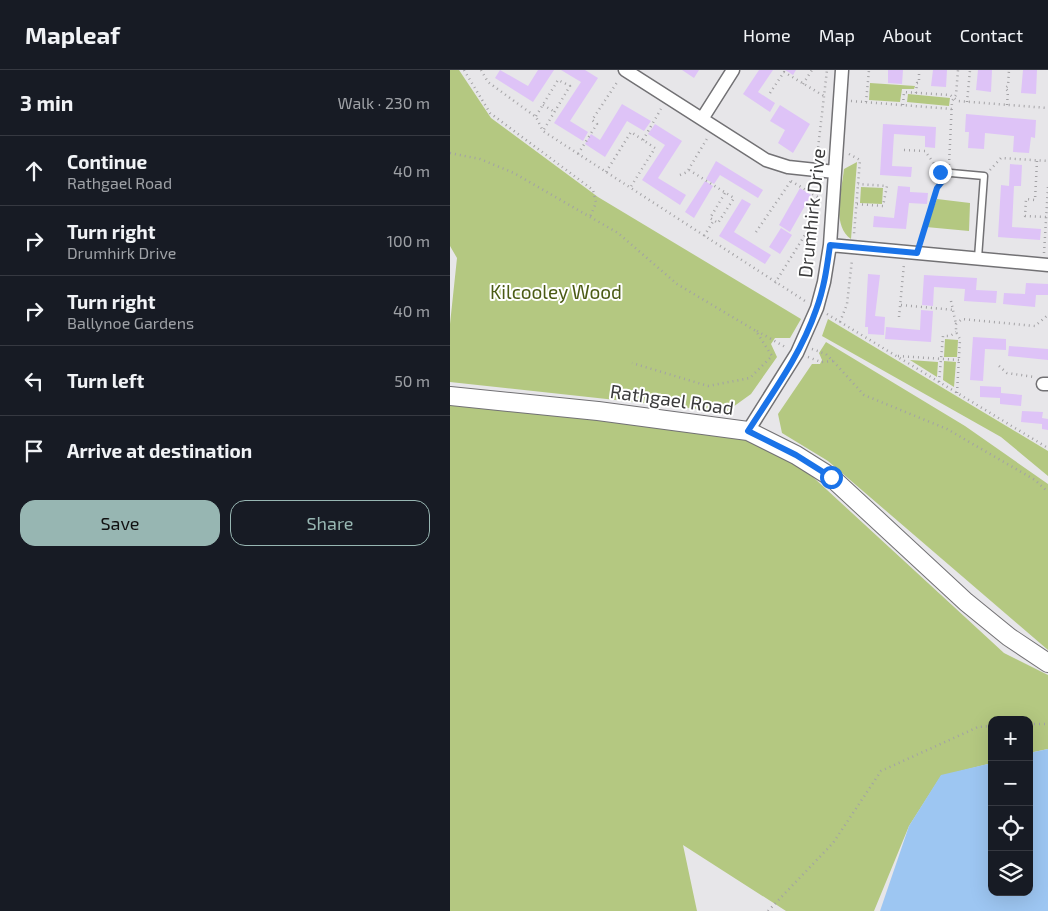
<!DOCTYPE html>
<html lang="en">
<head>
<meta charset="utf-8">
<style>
	:root { --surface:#171b24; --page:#20242c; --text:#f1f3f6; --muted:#9ea1a6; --line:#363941; --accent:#97b6b2 }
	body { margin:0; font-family:"Exo 2",sans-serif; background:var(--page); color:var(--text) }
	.controls { position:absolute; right:15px; bottom:15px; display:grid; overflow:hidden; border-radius:10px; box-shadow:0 5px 20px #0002 }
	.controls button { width:45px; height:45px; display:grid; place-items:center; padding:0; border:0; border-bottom:1px solid var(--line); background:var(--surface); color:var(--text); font:25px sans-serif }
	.stop { position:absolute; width:15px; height:15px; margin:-11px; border:4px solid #1a73e8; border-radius:50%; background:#fff }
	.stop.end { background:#1a73e8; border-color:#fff; box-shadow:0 1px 5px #0008 }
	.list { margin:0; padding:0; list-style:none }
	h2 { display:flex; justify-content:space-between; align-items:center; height:65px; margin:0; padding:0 20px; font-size:21px }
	h2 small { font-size:16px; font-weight:400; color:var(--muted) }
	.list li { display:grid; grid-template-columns:32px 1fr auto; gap:15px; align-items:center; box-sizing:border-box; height:70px; padding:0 20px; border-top:1px solid var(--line) }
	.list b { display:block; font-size:19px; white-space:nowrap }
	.list p { margin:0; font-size:16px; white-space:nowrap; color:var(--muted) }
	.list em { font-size:16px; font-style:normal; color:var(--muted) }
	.actions { display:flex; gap:10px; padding:15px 20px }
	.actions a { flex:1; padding:11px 0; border:1px solid var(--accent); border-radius:15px; text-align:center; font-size:18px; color:var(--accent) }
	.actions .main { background:var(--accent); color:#111 }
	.icon { flex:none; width:28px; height:28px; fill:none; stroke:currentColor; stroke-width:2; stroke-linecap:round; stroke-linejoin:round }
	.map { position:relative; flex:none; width:598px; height:841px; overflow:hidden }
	header { display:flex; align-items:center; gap:30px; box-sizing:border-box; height:70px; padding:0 25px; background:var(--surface); border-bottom:1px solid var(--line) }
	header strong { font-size:24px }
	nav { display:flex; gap:28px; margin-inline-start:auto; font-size:18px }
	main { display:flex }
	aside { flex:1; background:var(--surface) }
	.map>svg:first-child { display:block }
</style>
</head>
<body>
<header>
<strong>Mapleaf</strong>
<nav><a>Home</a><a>Map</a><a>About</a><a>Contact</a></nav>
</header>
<main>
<aside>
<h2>3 min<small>Walk · 230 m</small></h2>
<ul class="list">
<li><svg class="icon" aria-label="ahead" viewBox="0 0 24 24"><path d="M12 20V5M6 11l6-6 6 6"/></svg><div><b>Continue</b><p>Rathgael Road</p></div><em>40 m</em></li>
<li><svg class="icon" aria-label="right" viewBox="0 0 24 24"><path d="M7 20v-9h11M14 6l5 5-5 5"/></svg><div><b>Turn right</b><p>Drumhirk Drive</p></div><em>100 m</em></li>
<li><svg class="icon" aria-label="right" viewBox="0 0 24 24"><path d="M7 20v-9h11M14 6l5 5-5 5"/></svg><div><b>Turn right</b><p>Ballynoe Gardens</p></div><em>40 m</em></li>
<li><svg class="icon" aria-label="left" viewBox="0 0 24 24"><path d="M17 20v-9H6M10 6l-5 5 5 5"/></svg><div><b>Turn left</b></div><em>50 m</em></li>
<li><svg class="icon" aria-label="arrive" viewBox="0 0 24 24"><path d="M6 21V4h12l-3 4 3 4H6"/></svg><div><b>Arrive at destination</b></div></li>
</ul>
<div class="actions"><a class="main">Save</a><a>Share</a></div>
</aside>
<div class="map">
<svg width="598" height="841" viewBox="0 0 598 841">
	<rect width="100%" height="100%" fill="#e7e6e9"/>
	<path fill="#b4c881" d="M 0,0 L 9,0 L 41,48 L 148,127 L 351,249 L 340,268 L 325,268 L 321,274 L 327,287 L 301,324 L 276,342 L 0,312 L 0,254 L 7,188 L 0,176 Z
		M 420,13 L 465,16 L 464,19 L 452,19 L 450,32 L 419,30 Z
		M 458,24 L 500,28 L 499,36 L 457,32 Z
		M 407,92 L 401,169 C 381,155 392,120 394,99 Z
		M 411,117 L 433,118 L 432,134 L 410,133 Z
		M 487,129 L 520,133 L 519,161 L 476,157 Z
		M 378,249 L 598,381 L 598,406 L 551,367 L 372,266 Z
		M 495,269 L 508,270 L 507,287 L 494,287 Z
		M 376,272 L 515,356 L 598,414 L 598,580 L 378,391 L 332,363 L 328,344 L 362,294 L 370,294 L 372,290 L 369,283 Z
		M 460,290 L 488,292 L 487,307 Z
		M 494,291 L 506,292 L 504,317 L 493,310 Z
		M 0,334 L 149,346 L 291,365 L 351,396 L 554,583 L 598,605 L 598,679 L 579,683 L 579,650 L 542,650 L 542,693 L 491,706 L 459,756 L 424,841 L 336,841 L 233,775 L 247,841 L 0,841 Z"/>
	<path fill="#9dc6f2" d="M 598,679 L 598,841 L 430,841 L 459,756 L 491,705 L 542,693 L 542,822 L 579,822 L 579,683 Z"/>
	<path fill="#dec3f7" d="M 50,0 L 78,16 L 88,0 L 104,0 L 83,32 L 45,8 Z
		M 111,0 L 135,0 L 148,8 L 120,51 L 138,62 L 133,71 L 104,53 L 131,12 Z
		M 232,0 L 249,0 L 244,8 Z
		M 309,0 L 323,0 L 308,22 L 325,33 L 320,42 L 293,24 Z
		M 335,0 L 346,0 L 343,5 Z
		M 438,0 L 453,0 L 452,14 L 438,13 Z
		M 483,0 L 497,0 L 496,17 L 481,16 Z
		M 528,0 L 542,0 L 541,22 L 526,20 Z
		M 573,0 L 587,0 L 586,24 L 571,23 Z
		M 172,34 L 201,51 L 194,61 L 177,51 L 155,87 L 135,74 L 141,64 L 150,70 Z
		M 330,35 L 360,54 L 343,83 L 328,73 L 335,60 L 320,51 Z
		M 516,44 L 586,50 L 585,68 L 581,67 L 579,83 L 563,82 L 564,66 L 535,63 L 534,79 L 518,78 L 519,62 L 515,62 Z
		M 205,54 L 232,71 L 208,108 L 236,125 L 230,135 L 192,110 L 215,75 L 198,64 Z
		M 433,54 L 486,57 L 485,78 L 475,77 L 475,66 L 444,64 L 442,96 L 462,97 L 461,107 L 430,105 Z
		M 266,91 L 313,120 L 308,128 L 270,105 L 264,114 L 256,109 Z
		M 560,94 L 572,95 L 571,116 L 564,116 L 562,157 L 591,159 L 590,170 L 548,167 L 551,115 L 559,116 Z
		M 255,111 L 263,116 L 244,148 L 235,142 Z
		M 448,116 L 460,117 L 460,122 L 478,123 L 477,134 L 459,133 L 456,159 L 423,157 L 424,146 L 444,148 Z
		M 350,118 L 361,125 L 340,162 L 329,155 Z
		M 292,129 L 301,134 L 284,162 L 321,185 L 315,194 L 269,166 Z
		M 331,158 L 342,165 L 330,184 L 319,177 Z
		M 418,204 L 430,205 L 425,246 L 435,247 L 434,265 L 418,264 L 418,257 L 415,257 Z
		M 474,205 L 527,208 L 526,220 L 547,221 L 546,233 L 514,231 L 515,219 L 484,217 L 483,236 L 472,235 Z
		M 576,213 L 598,214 L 598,225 L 586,225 L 585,237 L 553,234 L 554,223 L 575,224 Z
		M 471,240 L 483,241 L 481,272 L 435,269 L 436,257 L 470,260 Z
		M 523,267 L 556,269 L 556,280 L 535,279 L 533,311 L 520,310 Z
		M 559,276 L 598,279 L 598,290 L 558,286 Z
		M 530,316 L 551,317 L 551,323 L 572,325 L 571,336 L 550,334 L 550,328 L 530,327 Z
		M 572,341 L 593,342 L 592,348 L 598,349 L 598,360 L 592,359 L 592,354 L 571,352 Z"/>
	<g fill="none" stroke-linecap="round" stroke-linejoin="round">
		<defs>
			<path id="lane" d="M 490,102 L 534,106 L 528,188"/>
			<path id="street" d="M 175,0 L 316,90 L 338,97 L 385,102
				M 252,49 L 283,0
				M 380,175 L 598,195
				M 593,314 L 598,314
				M 298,361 L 347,283 L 367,238 L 374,212 L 380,175 L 392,0"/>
			<path id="secondary" d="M 0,326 L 148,341 L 298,361 L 346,385 L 381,407 L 516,532 L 559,567 L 598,593"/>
		</defs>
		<use href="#lane" stroke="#727174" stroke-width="9"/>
		<use href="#street" stroke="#727174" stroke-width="15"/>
		<use href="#secondary" stroke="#727174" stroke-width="20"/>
		<path stroke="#a3a2a5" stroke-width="2.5" stroke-dasharray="1 4" stroke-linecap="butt" d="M 14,0 L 40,43 L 143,120 L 146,133 L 140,147
			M 31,0 L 38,12 L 86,47 L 93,61 L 355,231
			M 353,14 L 362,0
			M 320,23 L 334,2 L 374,26
			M 466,23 L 467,13 L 469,13 L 469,0
			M 401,31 L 502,39
			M 416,32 L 419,0
			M 517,32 L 520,0
			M 93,35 L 105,42
			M 453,35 L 454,22 L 500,25 L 508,31 L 598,38
			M 557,35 L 558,21 L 555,18 L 558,16 L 559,0
			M 86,46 L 108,10 L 120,16 L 93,61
			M 193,70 L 211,39
			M 454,80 L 475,81 L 485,95
			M 0,83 L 30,89 L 64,103 L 168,163 L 227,214 L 306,261 L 322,286 L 300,308 L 258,316 L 182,293
			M 128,84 L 147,54 L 142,50 L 168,11
			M 399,84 L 410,90 L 404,164
			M 367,87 L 377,0
			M 587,91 L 585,130 L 576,129 L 575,146 L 596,147
			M 499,95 L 502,31 L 506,25 L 508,0
			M 239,100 L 284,128 L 268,153 L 260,148 L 275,123
			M 540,100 L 551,88 L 598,91
			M 156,102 L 181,62 L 205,78 L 180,118
			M 230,105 L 237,102 L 258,67
			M 341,111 L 371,129
			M 407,134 L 433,136 L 437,116 L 408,114
			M 306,162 L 341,111
			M 254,166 L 264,150
			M 470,171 L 487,118 L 492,113
			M 594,183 L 598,117
			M 325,213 L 368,144
			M 501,231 L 506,254
			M 451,235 L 504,240
			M 377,244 L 598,378
			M 449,247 L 454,194
			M 390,252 L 397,234 L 402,190
			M 307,261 L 337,278
			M 362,279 L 376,284 L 383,291 L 414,325 L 497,359 L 585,410 L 598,422
			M 448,286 L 509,290
			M 358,287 L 371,292 L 383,291
			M 549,296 L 557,303 L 584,307
			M 489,312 L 493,266 L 500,266 L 506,262
			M 507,323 L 510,269 L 506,262 L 506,254 L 512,249 L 585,256 L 598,245
			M 579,654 L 598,654
			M 318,841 L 383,773 L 431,701 L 528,657 L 542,656"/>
		<use href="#lane" stroke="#fff" stroke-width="6"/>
		<use href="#street" stroke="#fff" stroke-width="12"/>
		<use href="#secondary" stroke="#fff" stroke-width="18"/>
	</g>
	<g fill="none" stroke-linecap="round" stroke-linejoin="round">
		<path stroke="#1a73e8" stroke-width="6" d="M 381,407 L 346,385 L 298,361 C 323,322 351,284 366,240 C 374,219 377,197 380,175 L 467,183 L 487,118 L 499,103 L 490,102"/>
	</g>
	<g text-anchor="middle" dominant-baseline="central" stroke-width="4" stroke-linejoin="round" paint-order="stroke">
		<g font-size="19" fill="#3b3b3c" stroke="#fff">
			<text transform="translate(361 143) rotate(-84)">Drumhirk Drive</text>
			<text transform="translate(222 329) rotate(8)">Rathgael Road</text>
		</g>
		<g font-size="19" fill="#4b5b15" stroke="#fff">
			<text x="106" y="221">Kilcooley Wood</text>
		</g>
	</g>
</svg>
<div class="controls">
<button>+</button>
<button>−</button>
<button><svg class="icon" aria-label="locate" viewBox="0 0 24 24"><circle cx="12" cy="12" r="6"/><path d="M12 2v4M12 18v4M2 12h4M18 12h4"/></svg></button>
<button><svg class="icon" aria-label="layers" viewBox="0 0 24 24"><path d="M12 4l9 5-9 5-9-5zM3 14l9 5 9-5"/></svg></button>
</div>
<div class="stop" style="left:381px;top:407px"></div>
<div class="stop end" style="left:490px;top:102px"></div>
</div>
</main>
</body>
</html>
